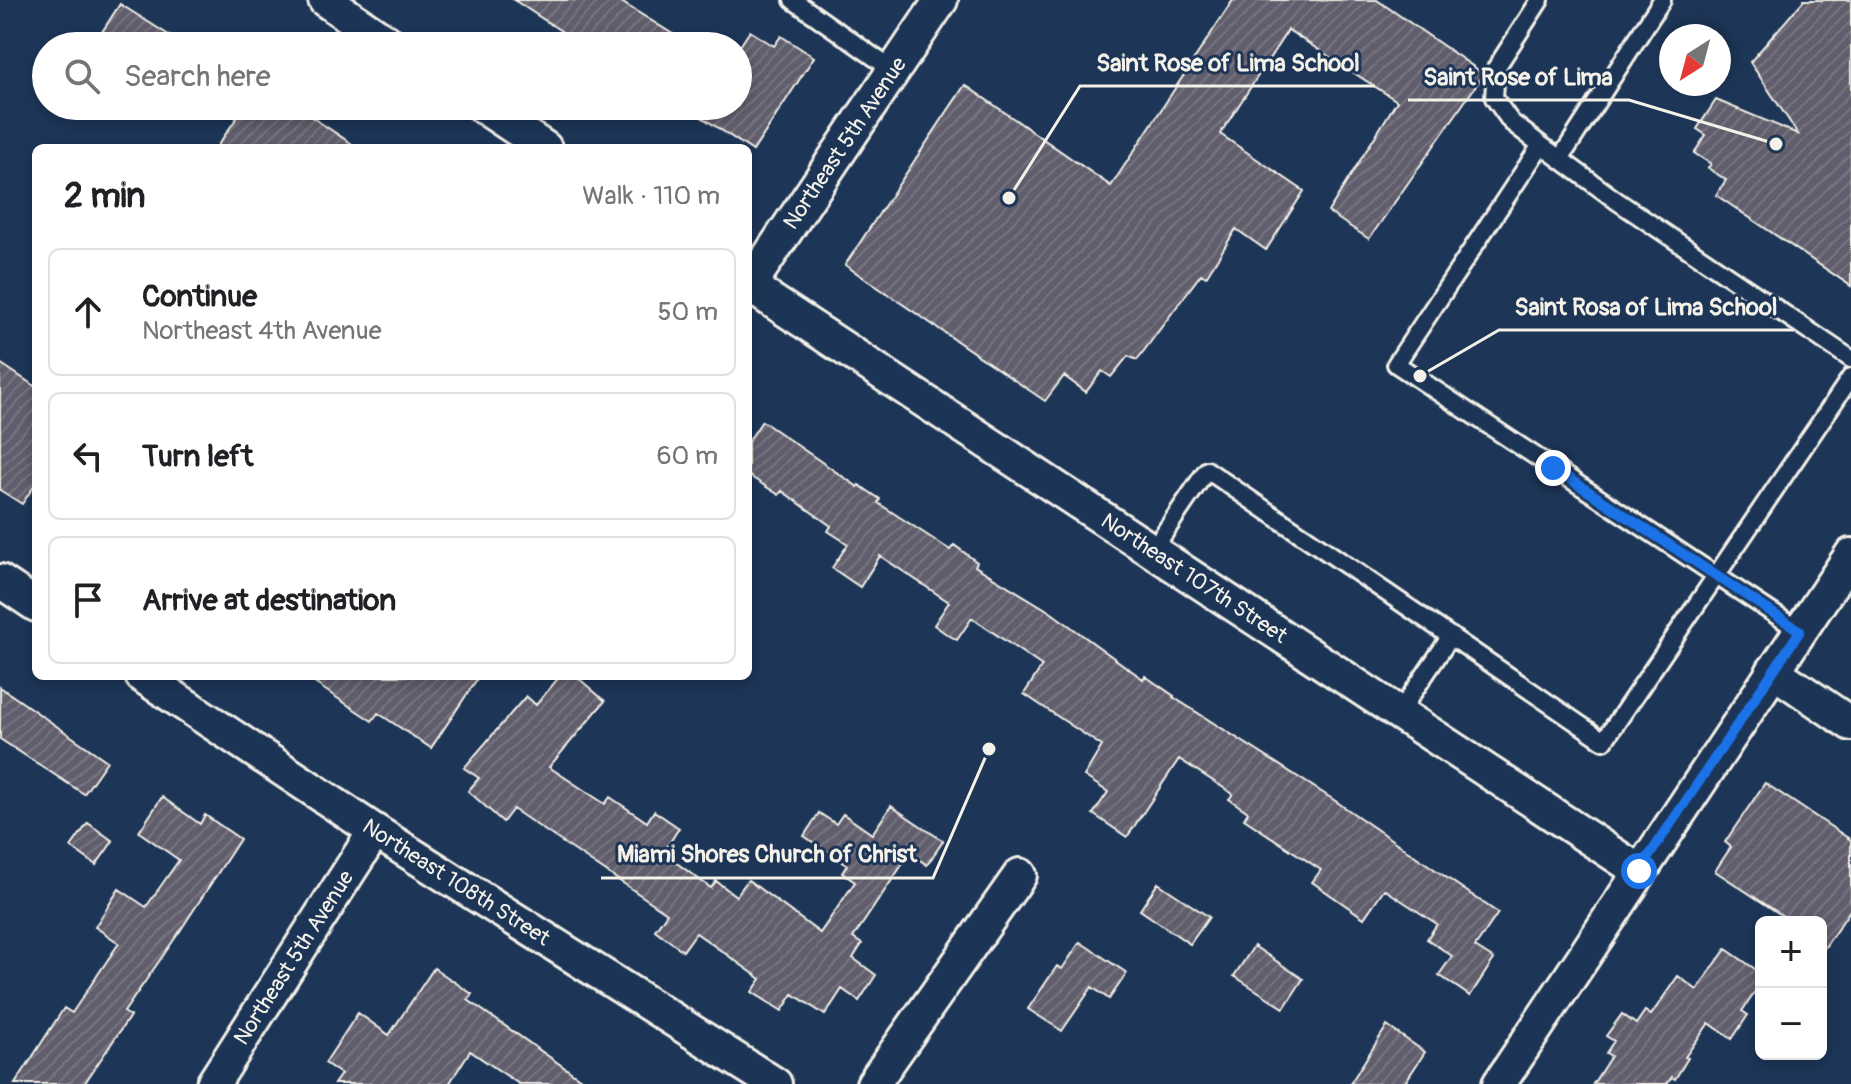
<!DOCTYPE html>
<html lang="en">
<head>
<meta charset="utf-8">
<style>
	:root { --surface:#fff; --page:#f2f2f2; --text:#202124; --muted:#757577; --line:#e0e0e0 }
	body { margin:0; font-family:Pangolin,sans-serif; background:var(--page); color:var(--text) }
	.controls { position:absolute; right:24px; bottom:24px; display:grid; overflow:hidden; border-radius:12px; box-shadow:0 4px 12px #0003 }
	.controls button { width:72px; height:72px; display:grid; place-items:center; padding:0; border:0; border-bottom:2px solid var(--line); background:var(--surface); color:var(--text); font:40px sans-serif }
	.compass { position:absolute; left:1659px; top:24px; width:72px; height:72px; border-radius:50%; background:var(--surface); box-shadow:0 4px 12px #0003; rotate:216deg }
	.stop { position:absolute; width:24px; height:24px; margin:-18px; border:6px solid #1a73e8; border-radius:50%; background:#fff }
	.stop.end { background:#1a73e8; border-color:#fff; box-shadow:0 2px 8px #0008 }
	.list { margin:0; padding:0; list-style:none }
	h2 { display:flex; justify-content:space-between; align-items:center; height:104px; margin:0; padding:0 32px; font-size:34px }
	h2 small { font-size:26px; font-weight:400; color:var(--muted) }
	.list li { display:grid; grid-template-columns:52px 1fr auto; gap:24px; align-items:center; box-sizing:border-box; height:128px; margin:0 16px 16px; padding:0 16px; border:2px solid var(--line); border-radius:12px }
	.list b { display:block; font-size:30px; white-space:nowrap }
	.list p { margin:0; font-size:26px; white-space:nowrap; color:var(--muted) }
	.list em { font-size:26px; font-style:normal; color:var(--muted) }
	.icon { flex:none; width:44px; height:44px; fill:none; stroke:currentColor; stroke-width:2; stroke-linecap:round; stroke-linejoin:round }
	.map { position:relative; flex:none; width:1851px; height:1084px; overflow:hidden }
	.search { position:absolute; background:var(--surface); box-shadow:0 4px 12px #0003; left:32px; top:32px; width:720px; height:88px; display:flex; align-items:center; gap:20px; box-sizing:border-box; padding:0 28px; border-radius:44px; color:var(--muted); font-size:30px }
	.panel { position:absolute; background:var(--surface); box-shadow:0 4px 12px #0003; left:32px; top:144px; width:720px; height:536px; border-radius:12px }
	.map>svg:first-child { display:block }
</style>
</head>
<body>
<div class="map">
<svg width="1851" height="1084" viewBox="0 0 1851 1084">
	<defs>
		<pattern id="building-hatch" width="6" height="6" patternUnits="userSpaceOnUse" patternTransform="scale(2)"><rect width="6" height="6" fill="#605d6c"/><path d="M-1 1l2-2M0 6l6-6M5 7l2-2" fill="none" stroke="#777581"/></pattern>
	</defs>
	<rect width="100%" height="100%" fill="#1d3557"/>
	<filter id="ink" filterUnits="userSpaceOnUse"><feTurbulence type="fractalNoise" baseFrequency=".0125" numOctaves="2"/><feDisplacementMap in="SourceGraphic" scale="16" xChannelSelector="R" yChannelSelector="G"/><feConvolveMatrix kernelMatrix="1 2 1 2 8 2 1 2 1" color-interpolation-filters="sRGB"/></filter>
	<g filter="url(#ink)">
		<path fill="url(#building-hatch)" stroke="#f4f1e8" stroke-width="2" d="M 514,0 L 618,0 L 692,46 L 584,46 Z
			M 1233,0 L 1377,0 L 1484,74 L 1369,239 L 1328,212 L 1397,101 L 1288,30 L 1220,134 L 1304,191 L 1266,250 L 1236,229 L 1206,277 L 1201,274 L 1137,360 L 1128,356 L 1111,377 L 1102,371 L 1086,392 L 1064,376 L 1045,401 L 845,265 L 965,85 L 1111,186 Z
			M 1804,0 L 1851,0 L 1851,286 L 1716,195 L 1726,180 L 1708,168 L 1711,164 L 1694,153 L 1706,135 L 1697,129 L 1716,100 L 1798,134 L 1750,62 Z
			M 120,4 L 186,46 L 93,46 Z
			M 750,31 L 774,46 L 781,36 L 814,57 L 753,151 L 685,106 L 738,106 L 738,49 Z
			M 245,106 L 295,106 L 358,148 L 216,148 Z
			M 0,363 L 36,387 L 36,483 L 22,504 L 0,490 Z
			M 762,421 L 858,487 L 859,485 L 880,499 L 878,503 L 950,550 L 954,545 L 977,562 L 975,566 L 1049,611 L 1143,679 L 1145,676 L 1174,696 L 1173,697 L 1334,800 L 1498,913 L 1475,947 L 1494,959 L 1470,996 L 1439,975 L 1452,956 L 1427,939 L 1437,924 L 1384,889 L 1364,918 L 1312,882 L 1321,870 L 1244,819 L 1248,812 L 1229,799 L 1233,794 L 1179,759 L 1127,837 L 1093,814 L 1108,792 L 1084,776 L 1102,746 L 1024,694 L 1042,666 L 972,618 L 957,640 L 945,633 L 934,625 L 949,602 L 880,556 L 860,587 L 832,568 L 848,544 L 828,531 L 831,526 L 782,491 L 779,495 L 748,475 L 748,442 Z
			M 304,676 L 479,676 L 431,748 L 378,713 L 372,721 Z
			M 560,676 L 576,676 L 605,701 L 549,767 L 605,804 L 610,797 L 647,822 L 654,811 L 679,828 L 663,853 L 711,888 L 716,881 L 736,896 L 748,880 L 820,933 L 855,882 L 842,873 L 847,865 L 804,836 L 819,813 L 836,824 L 843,814 L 872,834 L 891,806 L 943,841 L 927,865 L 910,853 L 853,938 L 862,944 L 853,958 L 876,975 L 859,1001 L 842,989 L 825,1015 L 793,994 L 782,1011 L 752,992 L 761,979 L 696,933 L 683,951 L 655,930 L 667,913 L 513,809 L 503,822 L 468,791 L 479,778 L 464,768 L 526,696 L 536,705 Z
			M 0,687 L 107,761 L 84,794 L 0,739 Z
			M 1765,783 L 1851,840 L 1851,909 L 1821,953 L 1821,922 L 1792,922 L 1715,871 L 1731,847 L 1725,842 Z
			M 162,797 L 200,824 L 205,815 L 240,839 L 180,931 L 124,1012 L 130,1016 L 84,1084 L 15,1084 L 64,1008 L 72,1013 L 119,943 L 95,927 L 119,889 L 146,907 L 179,860 L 139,832 Z
			M 88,823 L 113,841 L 96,865 L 71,847 Z
			M 1158,883 L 1209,917 L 1190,944 L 1140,910 Z
			M 1080,942 L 1127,973 L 1109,999 L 1092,987 L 1062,1031 L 1028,1009 L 1057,966 L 1062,969 Z
			M 1254,946 L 1303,979 L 1284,1008 L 1234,976 Z
			M 1726,949 L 1761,973 L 1761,984 L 1742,1011 L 1748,1015 L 1732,1039 L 1709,1023 L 1685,1057 L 1688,1058 L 1675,1079 L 1672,1077 L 1667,1084 L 1593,1084 L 1611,1056 L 1606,1053 L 1614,1041 L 1606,1036 L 1622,1014 L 1636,1024 L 1645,1011 L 1651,1015 L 1678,976 L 1697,990 Z
			M 434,968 L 472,994 L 468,1000 L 588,1084 L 519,1084 L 470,1051 L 449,1084 L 334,1084 L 341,1074 L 325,1063 L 358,1013 L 389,1035 Z
			M 1387,1026 L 1425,1052 L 1404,1084 L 1350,1084 Z"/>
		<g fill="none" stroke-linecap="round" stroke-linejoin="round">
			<defs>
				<path id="lane" d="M 793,0 L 894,71
					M 1540,0 L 1496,68 L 1494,98 L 1511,122 L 1541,145 L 1617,201 L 1851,359
					M 1541,145 L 1396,364 L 1800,631
					M 1560,159 L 1662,0
					M 1152,551 L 1207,470 L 1604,741 L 1851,377
					M 1399,713 L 1451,636"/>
				<g id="street">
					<path d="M 325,0 L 393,46"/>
					<path d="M 482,106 L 545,148"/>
					<path id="s1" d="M 748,285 L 1639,871"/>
					<path id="s2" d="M 749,286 L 941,0"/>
					<path d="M 0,581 L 36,605"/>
					<path d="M 1773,671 L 1851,724"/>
					<path id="s3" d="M 142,676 L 375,831 L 775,1084"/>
					<path id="s4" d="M 213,1084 L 375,831"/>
					<path d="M 873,1084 L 1020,875"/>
					<path d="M 1499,1084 L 1851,555"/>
				</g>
			</defs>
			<use href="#lane" stroke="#f4f1e8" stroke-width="22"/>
			<use href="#street" stroke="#f4f1e8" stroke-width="38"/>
			<use href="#lane" stroke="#1d3557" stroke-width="16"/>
			<use href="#street" stroke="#1d3557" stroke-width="32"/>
		</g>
	</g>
	<g fill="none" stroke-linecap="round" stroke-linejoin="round" filter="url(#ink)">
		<path stroke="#1a73e8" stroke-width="10" d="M 1553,468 L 1800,631 L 1639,871"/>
	</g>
	<g text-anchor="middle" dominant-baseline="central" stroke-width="6" stroke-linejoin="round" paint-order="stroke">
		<g font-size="22" fill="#f4f1e8" stroke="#1d3557">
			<text stroke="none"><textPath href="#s2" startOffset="172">Northeast 5th Avenue</textPath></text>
			<text stroke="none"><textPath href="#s1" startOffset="534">Northeast 107th Street</textPath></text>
			<text stroke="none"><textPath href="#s3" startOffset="376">Northeast 108th Street</textPath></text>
			<text stroke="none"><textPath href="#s4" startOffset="150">Northeast 5th Avenue</textPath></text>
		</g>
	</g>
	<path fill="none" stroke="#f4f1e8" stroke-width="3" d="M1009 198L1080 86H1375M1776 144L1629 100H1408M1420 376L1499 330H1794M989 749L933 878H601"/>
	<g fill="#f4f1e8" stroke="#1d3557" stroke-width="3">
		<circle cx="1009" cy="198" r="8"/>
		<circle cx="1776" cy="144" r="8"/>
		<circle cx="1420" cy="376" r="8"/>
		<circle cx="989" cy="749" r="8"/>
	</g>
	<g font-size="24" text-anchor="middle" font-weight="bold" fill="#f4f1e8" stroke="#1d3557" stroke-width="6" stroke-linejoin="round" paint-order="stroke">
		<text x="1228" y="71">Saint Rose of Lima School</text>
		<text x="1518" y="85">Saint Rose of Lima</text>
		<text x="1646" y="315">Saint Rosa of Lima School</text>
		<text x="767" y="862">Miami Shores Church of Christ</text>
	</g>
</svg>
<div class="controls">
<button>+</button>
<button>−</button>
</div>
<svg class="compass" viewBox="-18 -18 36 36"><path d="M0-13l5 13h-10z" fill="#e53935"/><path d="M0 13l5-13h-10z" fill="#757577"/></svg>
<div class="stop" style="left:1639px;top:871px"></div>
<div class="stop end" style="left:1553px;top:468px"></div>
<div class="search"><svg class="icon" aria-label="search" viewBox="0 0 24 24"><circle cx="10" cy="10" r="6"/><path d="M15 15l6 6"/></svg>Search here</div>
<section class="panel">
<h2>2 min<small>Walk · 110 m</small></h2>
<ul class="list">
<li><svg class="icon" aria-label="ahead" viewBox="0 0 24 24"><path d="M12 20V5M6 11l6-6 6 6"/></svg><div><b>Continue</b><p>Northeast 4th Avenue</p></div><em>50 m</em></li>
<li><svg class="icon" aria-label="left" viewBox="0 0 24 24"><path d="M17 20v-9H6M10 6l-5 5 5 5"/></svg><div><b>Turn left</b></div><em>60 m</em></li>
<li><svg class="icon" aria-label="arrive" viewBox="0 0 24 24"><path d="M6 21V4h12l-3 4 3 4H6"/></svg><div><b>Arrive at destination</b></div></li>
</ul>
</section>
</div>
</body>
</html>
